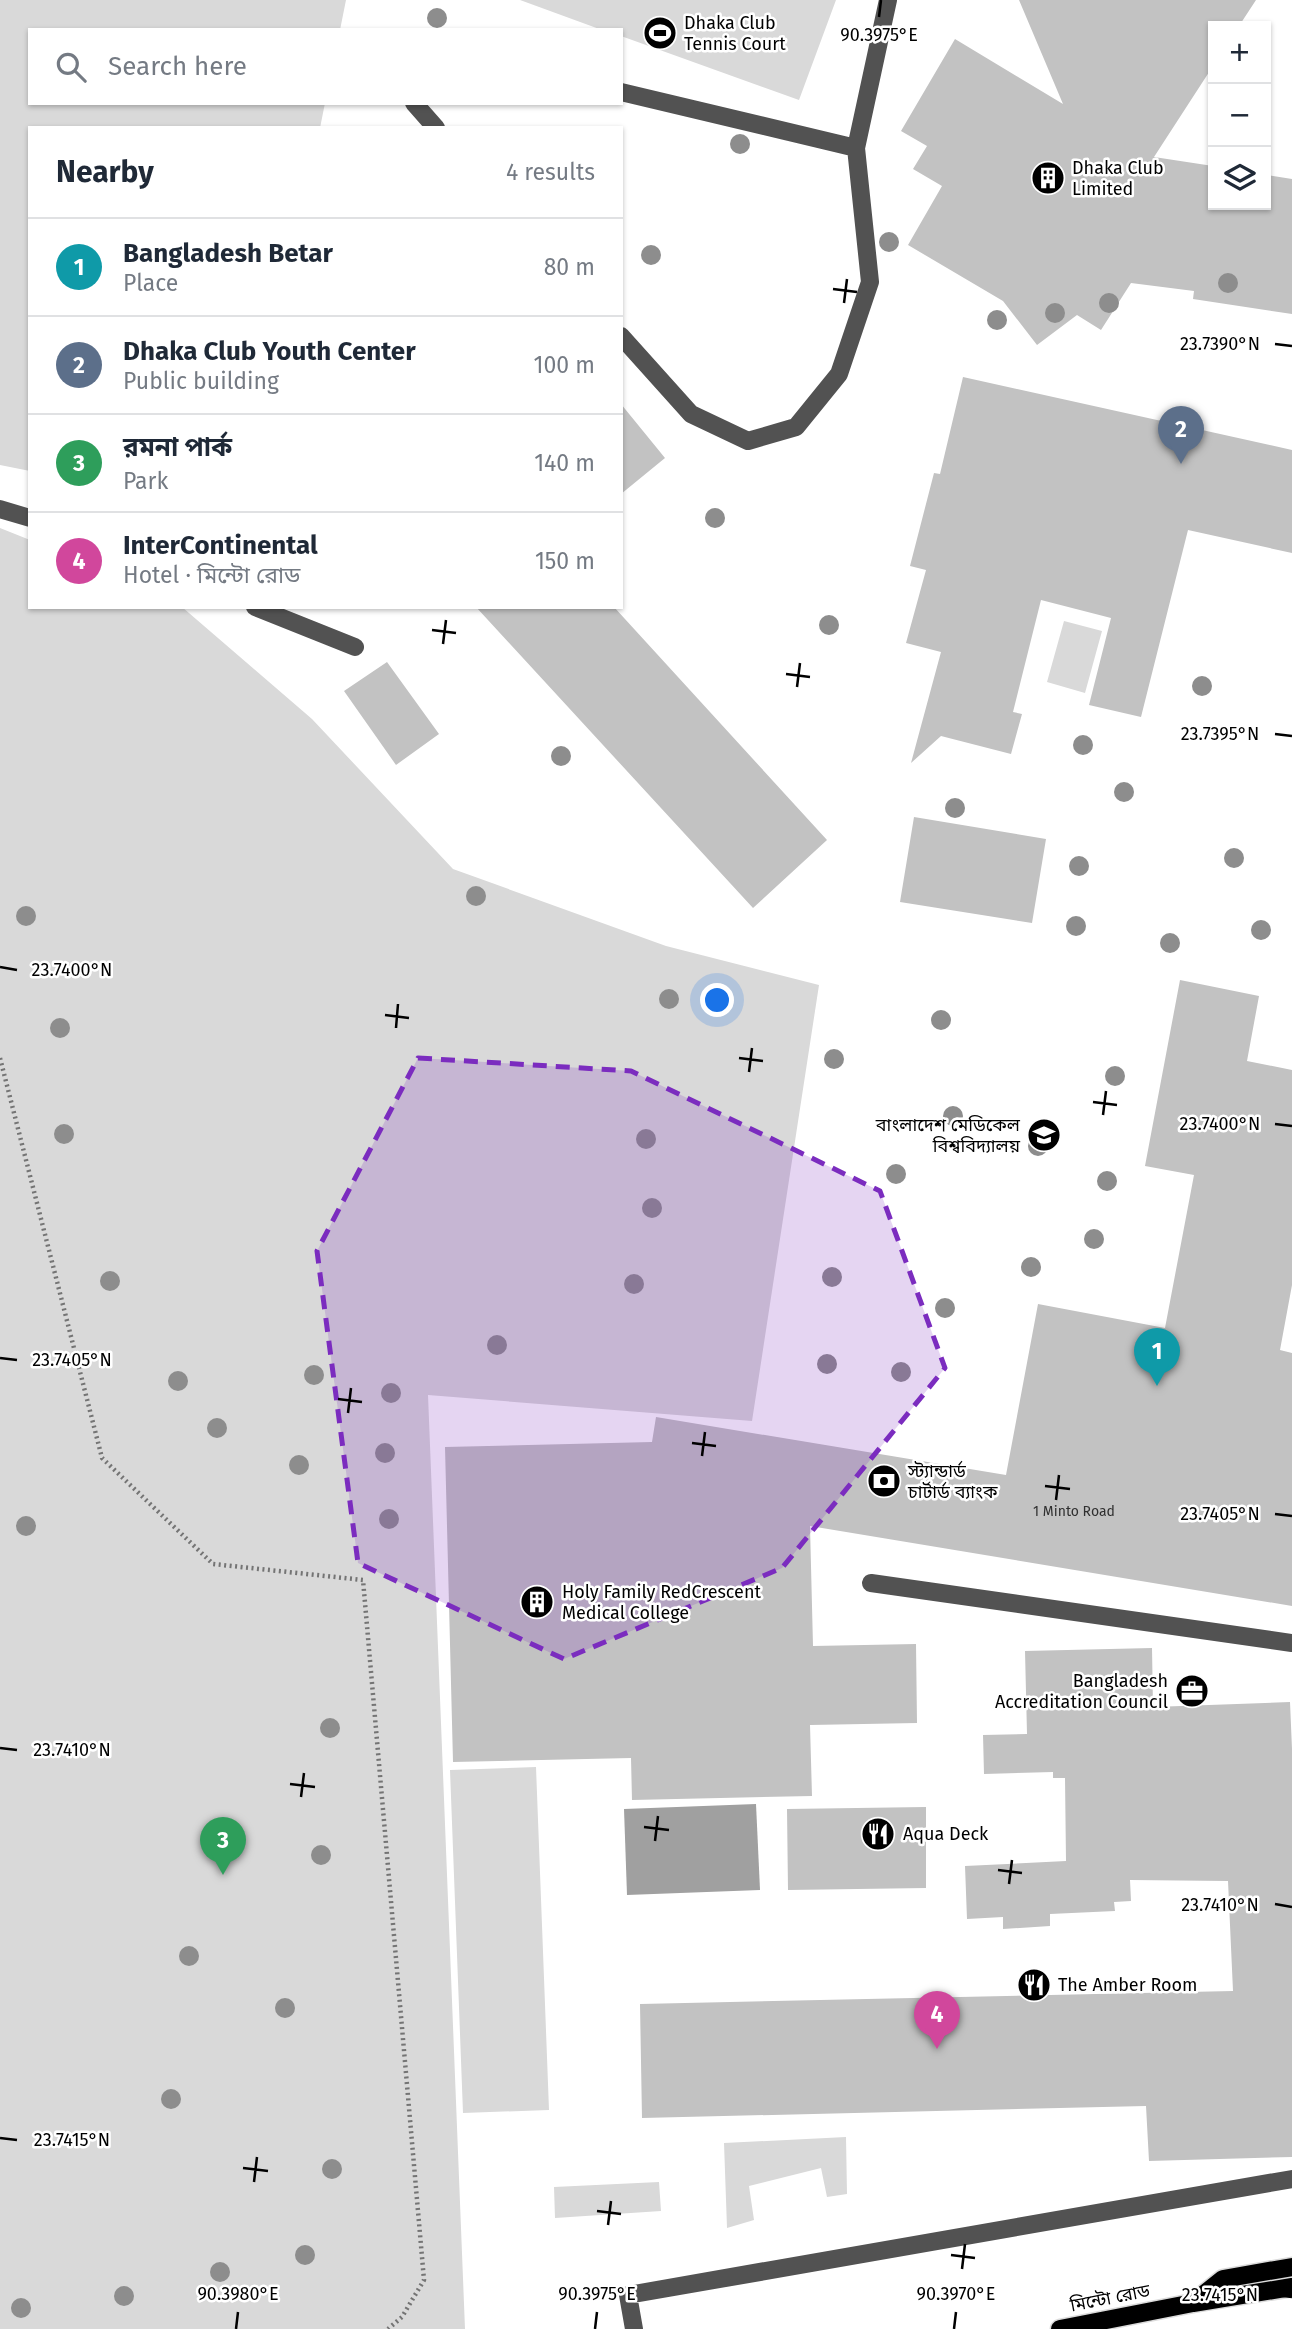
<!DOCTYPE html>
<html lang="en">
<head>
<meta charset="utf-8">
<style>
	:root { --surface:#fff; --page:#f6f6f7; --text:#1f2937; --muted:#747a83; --line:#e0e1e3; --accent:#000 }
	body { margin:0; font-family:"Fira Sans","Noto Sans Bengali",sans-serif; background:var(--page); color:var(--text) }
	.controls { position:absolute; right:21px; top:21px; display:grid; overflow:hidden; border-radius:0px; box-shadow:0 2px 5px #0004 }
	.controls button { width:63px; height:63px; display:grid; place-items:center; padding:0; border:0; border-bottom:2px solid var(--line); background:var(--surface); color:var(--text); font:35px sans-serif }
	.you { position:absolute; left:718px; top:1001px; width:24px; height:24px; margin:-18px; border:5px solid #fff; border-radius:50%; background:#1a73e8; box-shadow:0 0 0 10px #1a73e833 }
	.badge { display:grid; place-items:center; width:46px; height:46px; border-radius:50%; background:var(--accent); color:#fff; font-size:23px; font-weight:700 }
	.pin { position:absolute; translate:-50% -58px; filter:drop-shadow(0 2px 4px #0008) }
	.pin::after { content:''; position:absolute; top:37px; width:24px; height:21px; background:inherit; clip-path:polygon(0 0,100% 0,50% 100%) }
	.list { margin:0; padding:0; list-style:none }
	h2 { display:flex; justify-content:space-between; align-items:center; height:91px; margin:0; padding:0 28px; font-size:30px }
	h2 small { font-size:23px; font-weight:400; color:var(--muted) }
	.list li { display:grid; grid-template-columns:46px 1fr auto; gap:21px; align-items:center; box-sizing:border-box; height:98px; padding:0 28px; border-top:2px solid var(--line) }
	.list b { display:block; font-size:26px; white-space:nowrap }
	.list p { margin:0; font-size:23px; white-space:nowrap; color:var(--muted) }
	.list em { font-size:23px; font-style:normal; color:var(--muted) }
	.icon { flex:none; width:38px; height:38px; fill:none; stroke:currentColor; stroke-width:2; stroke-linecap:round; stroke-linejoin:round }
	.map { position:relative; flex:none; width:1292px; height:2329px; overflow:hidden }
	.search { position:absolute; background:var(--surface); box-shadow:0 2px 5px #0004; left:28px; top:28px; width:595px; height:77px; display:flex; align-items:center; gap:18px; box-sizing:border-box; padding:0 24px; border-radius:0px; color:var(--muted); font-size:26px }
	.panel { position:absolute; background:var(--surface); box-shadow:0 2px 5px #0004; left:28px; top:126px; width:595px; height:483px; border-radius:0px }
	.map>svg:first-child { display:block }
</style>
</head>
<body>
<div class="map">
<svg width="1292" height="2329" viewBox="0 0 1292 2329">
	<rect width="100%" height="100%" fill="#fff"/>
	<path fill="#d9d9d9" d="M 0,0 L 346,0 L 340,30 L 30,30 L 30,103 L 325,103 L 320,128 L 30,128 L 30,471 L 0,465 Z
		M 520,0 L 836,0 L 799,100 L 621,36 L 621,30 L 602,30 Z
		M 0,528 L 30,540 L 30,607 L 182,607 L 312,719 L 453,869 L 666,946 L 819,985 L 752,1421 L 428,1395 L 465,2329 L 0,2329 Z
		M 1064,621 L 1102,631 L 1085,693 L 1047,682 Z
		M 536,1767 L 549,2110 L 463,2113 L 450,1770 Z
		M 846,2137 L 847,2194 L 827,2197 L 821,2168 L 749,2186 L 754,2220 L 727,2228 L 724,2143 Z
		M 659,2182 L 661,2211 L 555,2218 L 554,2187 Z"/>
	<path fill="#a0a0a0" d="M 756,1804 L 760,1890 L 627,1895 L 624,1809 Z"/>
	<path fill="#c2c2c2" d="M 1019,0 L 1256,0 L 1239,26 L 1213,26 L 1213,66 L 1154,157 L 1213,166 L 1213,205 L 1266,205 L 1266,175 L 1292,179 L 1292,314 L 1193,299 L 1194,291 L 1131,283 L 1101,330 L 1077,315 L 1037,345 L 1003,301 L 908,245 L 942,186 L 913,169 L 927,146 L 901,131 L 955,39 L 1063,104 Z
		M 963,377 L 1292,450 L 1292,553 L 1188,530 L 1141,717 L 1089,705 L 1111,618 L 1041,600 L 1013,712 L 1022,714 L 1011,754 L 941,736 L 911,763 L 941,652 L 906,643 L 926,570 L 910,566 L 934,473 L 940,474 Z
		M 621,404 L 665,458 L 621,494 Z
		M 476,607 L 614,607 L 827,840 L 753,908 Z
		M 387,662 L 439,734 L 396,765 L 344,691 Z
		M 914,817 L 1046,839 L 1032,923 L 900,902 Z
		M 1180,980 L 1259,996 L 1247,1061 L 1292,1070 L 1292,1285 L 1280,1350 L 1292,1353 L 1292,1606 L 810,1526 L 813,1646 L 916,1644 L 917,1723 L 810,1725 L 812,1796 L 632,1800 L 631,1758 L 453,1762 L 445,1447 L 652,1442 L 656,1417 L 1006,1475 L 1038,1304 L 1165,1328 L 1194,1175 L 1145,1166 Z
		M 1152,1648 L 1153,1707 L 1290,1702 L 1292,1749 L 1292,2157 L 1149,2161 L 1146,2106 L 642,2118 L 640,2004 L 1233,1991 L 1228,1881 L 1130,1880 L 1131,1901 L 1114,1902 L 1115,1911 L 1050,1914 L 1050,1926 L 1003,1929 L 1003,1917 L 967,1919 L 965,1866 L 1066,1861 L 1065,1778 L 1053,1778 L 1053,1772 L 984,1774 L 983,1735 L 1027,1734 L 1025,1651 Z
		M 926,1807 L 926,1888 L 788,1890 L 787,1809 Z"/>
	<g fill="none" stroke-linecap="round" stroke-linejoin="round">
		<defs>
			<path id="major" d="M 1193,2303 L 1223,2279 L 1292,2267
				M 1060,2329 L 1193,2303 L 1292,2287"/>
		</defs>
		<use href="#major" stroke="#dbdbdb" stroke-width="21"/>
		<path stroke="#747474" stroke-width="4.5" stroke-dasharray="2 3.5" stroke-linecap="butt" d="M 0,1058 L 102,1458 L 213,1564 L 363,1580 L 424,2280 L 402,2317 L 388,2329"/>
		<path stroke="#525252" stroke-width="18" d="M 621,92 L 856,148
			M 414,103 L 436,128
			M 621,336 L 691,414 L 748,441 L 796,427 L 839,374 L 870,282 L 856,148 L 888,0
			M 0,509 L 30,518
			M 255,607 L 355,647
			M 871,1583 L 1292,1643
			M 634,2329 L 628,2295 L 1292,2179"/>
		<use href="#major" stroke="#000" stroke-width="18"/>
	</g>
	<g fill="#8d8d8d">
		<circle cx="437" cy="18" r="10"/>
		<circle cx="740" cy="144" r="10"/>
		<circle cx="889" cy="242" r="10"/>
		<circle cx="651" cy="255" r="10"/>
		<circle cx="1228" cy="283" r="10"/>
		<circle cx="1109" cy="303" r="10"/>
		<circle cx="1055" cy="313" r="10"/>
		<circle cx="997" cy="320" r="10"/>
		<circle cx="715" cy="518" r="10"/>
		<circle cx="829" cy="625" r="10"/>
		<circle cx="1202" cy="686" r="10"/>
		<circle cx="1083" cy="745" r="10"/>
		<circle cx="561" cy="756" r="10"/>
		<circle cx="1124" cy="792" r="10"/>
		<circle cx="955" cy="808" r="10"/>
		<circle cx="1234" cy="858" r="10"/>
		<circle cx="1079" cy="866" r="10"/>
		<circle cx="476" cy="896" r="10"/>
		<circle cx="26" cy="916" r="10"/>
		<circle cx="1076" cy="926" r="10"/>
		<circle cx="1261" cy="930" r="10"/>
		<circle cx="1170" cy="943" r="10"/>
		<circle cx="669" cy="999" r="10"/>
		<circle cx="941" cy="1020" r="10"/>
		<circle cx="60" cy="1028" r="10"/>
		<circle cx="834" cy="1059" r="10"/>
		<circle cx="1115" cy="1076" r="10"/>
		<circle cx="953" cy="1116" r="10"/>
		<circle cx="64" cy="1134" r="10"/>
		<circle cx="646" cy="1139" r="10"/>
		<circle cx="1038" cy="1146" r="10"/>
		<circle cx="896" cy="1174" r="10"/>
		<circle cx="1107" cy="1181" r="10"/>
		<circle cx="652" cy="1208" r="10"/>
		<circle cx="1094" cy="1239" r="10"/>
		<circle cx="1031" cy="1267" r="10"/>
		<circle cx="832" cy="1277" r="10"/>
		<circle cx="110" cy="1281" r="10"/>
		<circle cx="634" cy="1284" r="10"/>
		<circle cx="945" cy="1308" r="10"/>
		<circle cx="497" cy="1345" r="10"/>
		<circle cx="827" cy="1364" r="10"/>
		<circle cx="901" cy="1372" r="10"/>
		<circle cx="314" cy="1375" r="10"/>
		<circle cx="178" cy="1381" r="10"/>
		<circle cx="391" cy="1393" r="10"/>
		<circle cx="217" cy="1428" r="10"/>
		<circle cx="385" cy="1453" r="10"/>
		<circle cx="299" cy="1465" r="10"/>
		<circle cx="389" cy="1519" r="10"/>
		<circle cx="26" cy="1526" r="10"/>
		<circle cx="330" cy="1728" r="10"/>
		<circle cx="321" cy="1855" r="10"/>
		<circle cx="189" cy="1956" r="10"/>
		<circle cx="285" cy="2008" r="10"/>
		<circle cx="171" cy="2099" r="10"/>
		<circle cx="332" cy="2169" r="10"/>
		<circle cx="305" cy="2255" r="10"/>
		<circle cx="220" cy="2272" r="10"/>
		<circle cx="124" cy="2296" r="10"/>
		<circle cx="21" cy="2308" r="10"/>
	</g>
	<path fill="#7b2cbf" fill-opacity="0.2" stroke="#7b2cbf" stroke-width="5" stroke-dasharray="14 9" stroke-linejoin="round" d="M 418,1058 L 631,1071 L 880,1191 L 945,1368 L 782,1568 L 564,1659 L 358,1563 L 317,1251 Z"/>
	<path fill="none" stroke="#000" stroke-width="2.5" d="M 879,17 L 881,0M 833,289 L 857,292M 844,303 L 847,279M 1275,344 L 1292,346M 432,630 L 456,633M 443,644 L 446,620M 786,674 L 810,677M 797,687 L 800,663M 1275,734 L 1292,736M 0,967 L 17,970M 385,1015 L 409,1018M 396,1028 L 398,1004M 739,1058 L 763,1061M 749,1072 L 752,1048M 1093,1102 L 1117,1105M 1103,1115 L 1106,1091M 1275,1124 L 1292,1126M 0,1358 L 17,1360M 338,1399 L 362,1402M 348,1413 L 351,1388M 692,1443 L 716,1446M 702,1456 L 705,1432M 1045,1486 L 1070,1489M 1056,1500 L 1059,1475M 1275,1514 L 1292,1516M 0,1748 L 17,1750M 290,1784 L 315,1787M 301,1797 L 304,1773M 644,1827 L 669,1830M 655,1841 L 658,1816M 998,1870 L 1022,1873M 1009,1884 L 1012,1860M 1275,1904 L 1292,1907M 0,2138 L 17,2140M 243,2168 L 268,2171M 254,2182 L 257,2157M 597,2211 L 621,2214M 608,2225 L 611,2201M 951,2255 L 975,2258M 962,2269 L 965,2244M 1275,2295 L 1292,2297M 236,2329 L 238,2312M 595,2329 L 597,2312M 954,2329 L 956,2312"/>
	<defs>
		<symbol id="stadium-disc" viewBox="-11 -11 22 22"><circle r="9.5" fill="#000" stroke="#fff"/><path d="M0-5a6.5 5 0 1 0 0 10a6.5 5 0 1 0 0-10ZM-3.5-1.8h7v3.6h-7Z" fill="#fff"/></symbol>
		<symbol id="building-disc" viewBox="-11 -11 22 22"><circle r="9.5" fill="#000" stroke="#fff"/><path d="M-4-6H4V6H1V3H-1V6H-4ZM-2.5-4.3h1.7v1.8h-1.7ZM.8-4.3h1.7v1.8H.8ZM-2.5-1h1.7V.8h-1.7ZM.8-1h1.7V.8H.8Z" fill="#fff"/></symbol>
		<symbol id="university-disc" viewBox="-11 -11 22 22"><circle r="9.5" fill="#000" stroke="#fff"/><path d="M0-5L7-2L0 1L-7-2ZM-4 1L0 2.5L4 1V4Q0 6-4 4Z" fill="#fff"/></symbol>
		<symbol id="bank-disc" viewBox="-11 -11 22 22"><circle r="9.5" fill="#000" stroke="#fff"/><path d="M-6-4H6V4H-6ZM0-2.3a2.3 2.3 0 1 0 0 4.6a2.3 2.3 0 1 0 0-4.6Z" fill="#fff"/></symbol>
		<symbol id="office-disc" viewBox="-11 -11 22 22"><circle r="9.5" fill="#000" stroke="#fff"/><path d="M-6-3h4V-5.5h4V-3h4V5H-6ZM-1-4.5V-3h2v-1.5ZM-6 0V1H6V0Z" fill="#fff"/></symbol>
		<symbol id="restaurant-disc" viewBox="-11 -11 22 22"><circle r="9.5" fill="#000" stroke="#fff"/><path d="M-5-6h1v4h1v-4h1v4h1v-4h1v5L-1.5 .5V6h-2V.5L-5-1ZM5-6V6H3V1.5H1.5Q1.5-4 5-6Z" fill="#fff"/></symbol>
	</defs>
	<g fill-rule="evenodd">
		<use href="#stadium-disc" x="641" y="14" width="38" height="38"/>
		<use href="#building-disc" x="1029" y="159" width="38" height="38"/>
		<use href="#university-disc" x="1025" y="1116" width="38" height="38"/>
		<use href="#bank-disc" x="865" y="1462" width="38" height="38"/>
		<use href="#building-disc" x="518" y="1583" width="38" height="38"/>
		<use href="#office-disc" x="1173" y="1672" width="38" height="38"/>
		<use href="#restaurant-disc" x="859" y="1815" width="38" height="38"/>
		<use href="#restaurant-disc" x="1015" y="1966" width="38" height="38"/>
	</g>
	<g text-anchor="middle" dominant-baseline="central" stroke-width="5" stroke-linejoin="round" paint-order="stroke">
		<g font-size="14" fill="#303030">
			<text x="1074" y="1511">1 Minto Road</text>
		</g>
		<g font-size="18" fill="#000" stroke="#fff" text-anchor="start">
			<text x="684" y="23">Dhaka Club<tspan x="684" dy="21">Tennis Court</tspan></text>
			<text x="1072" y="168">Dhaka Club<tspan x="1072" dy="21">Limited</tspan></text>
			<text x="1020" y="1125" text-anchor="end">বাংলাদেশ মেডিকেল<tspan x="1020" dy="21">বিশ্ববিদ্যালয়</tspan></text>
			<text x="908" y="1471">স্ট্যান্ডার্ড<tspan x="908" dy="21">চার্টার্ড ব্যাংক</tspan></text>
			<text x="562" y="1592">Holy Family RedCrescent<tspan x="562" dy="21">Medical College</tspan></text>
			<text x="1168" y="1681" text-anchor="end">Bangladesh<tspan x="1168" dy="21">Accreditation Council</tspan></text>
			<text x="903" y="1834">Aqua Deck</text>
			<text x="1058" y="1985">The Amber Room</text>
		</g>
		<g font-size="18" fill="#000" stroke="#fff">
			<text transform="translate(1110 2298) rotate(-11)">মিন্টো রোড</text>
		</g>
	</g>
	<g font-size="18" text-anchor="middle" fill="#000" stroke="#fff" stroke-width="5" stroke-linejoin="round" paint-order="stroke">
		<text x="879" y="41">90.3975°E</text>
		<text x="1220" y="350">23.7390°N</text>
		<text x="1220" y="740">23.7395°N</text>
		<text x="72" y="976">23.7400°N</text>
		<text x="1220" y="1130">23.7400°N</text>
		<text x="72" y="1366">23.7405°N</text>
		<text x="1220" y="1520">23.7405°N</text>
		<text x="72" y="1756">23.7410°N</text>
		<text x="1220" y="1911">23.7410°N</text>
		<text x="72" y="2146">23.7415°N</text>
		<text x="238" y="2300">90.3980°E</text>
		<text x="597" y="2300">90.3975°E</text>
		<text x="956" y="2300">90.3970°E</text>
		<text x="1220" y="2301">23.7415°N</text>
	</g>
</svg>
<div class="controls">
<button>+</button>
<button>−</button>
<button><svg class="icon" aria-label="layers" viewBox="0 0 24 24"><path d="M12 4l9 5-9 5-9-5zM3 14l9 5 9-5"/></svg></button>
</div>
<div class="you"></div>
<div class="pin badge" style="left:1157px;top:1386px;background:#0f9aa8">1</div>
<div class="pin badge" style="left:1181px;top:464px;background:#5c6f8a">2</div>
<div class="pin badge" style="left:223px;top:1875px;background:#2e9e5b">3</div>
<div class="pin badge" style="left:937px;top:2049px;background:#d1479c">4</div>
<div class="search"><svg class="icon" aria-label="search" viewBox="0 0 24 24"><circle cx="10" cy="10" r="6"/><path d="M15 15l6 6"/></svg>Search here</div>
<section class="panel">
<h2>Nearby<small>4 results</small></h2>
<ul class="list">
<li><span class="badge" style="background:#0f9aa8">1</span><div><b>Bangladesh Betar</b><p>Place</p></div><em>80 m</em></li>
<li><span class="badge" style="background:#5c6f8a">2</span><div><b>Dhaka Club Youth Center</b><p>Public building</p></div><em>100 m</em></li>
<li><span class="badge" style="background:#2e9e5b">3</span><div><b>রমনা পার্ক</b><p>Park</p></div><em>140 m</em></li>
<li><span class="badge" style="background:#d1479c">4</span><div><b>InterContinental</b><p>Hotel · মিন্টো রোড</p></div><em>150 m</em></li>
</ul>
</section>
</div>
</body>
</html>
